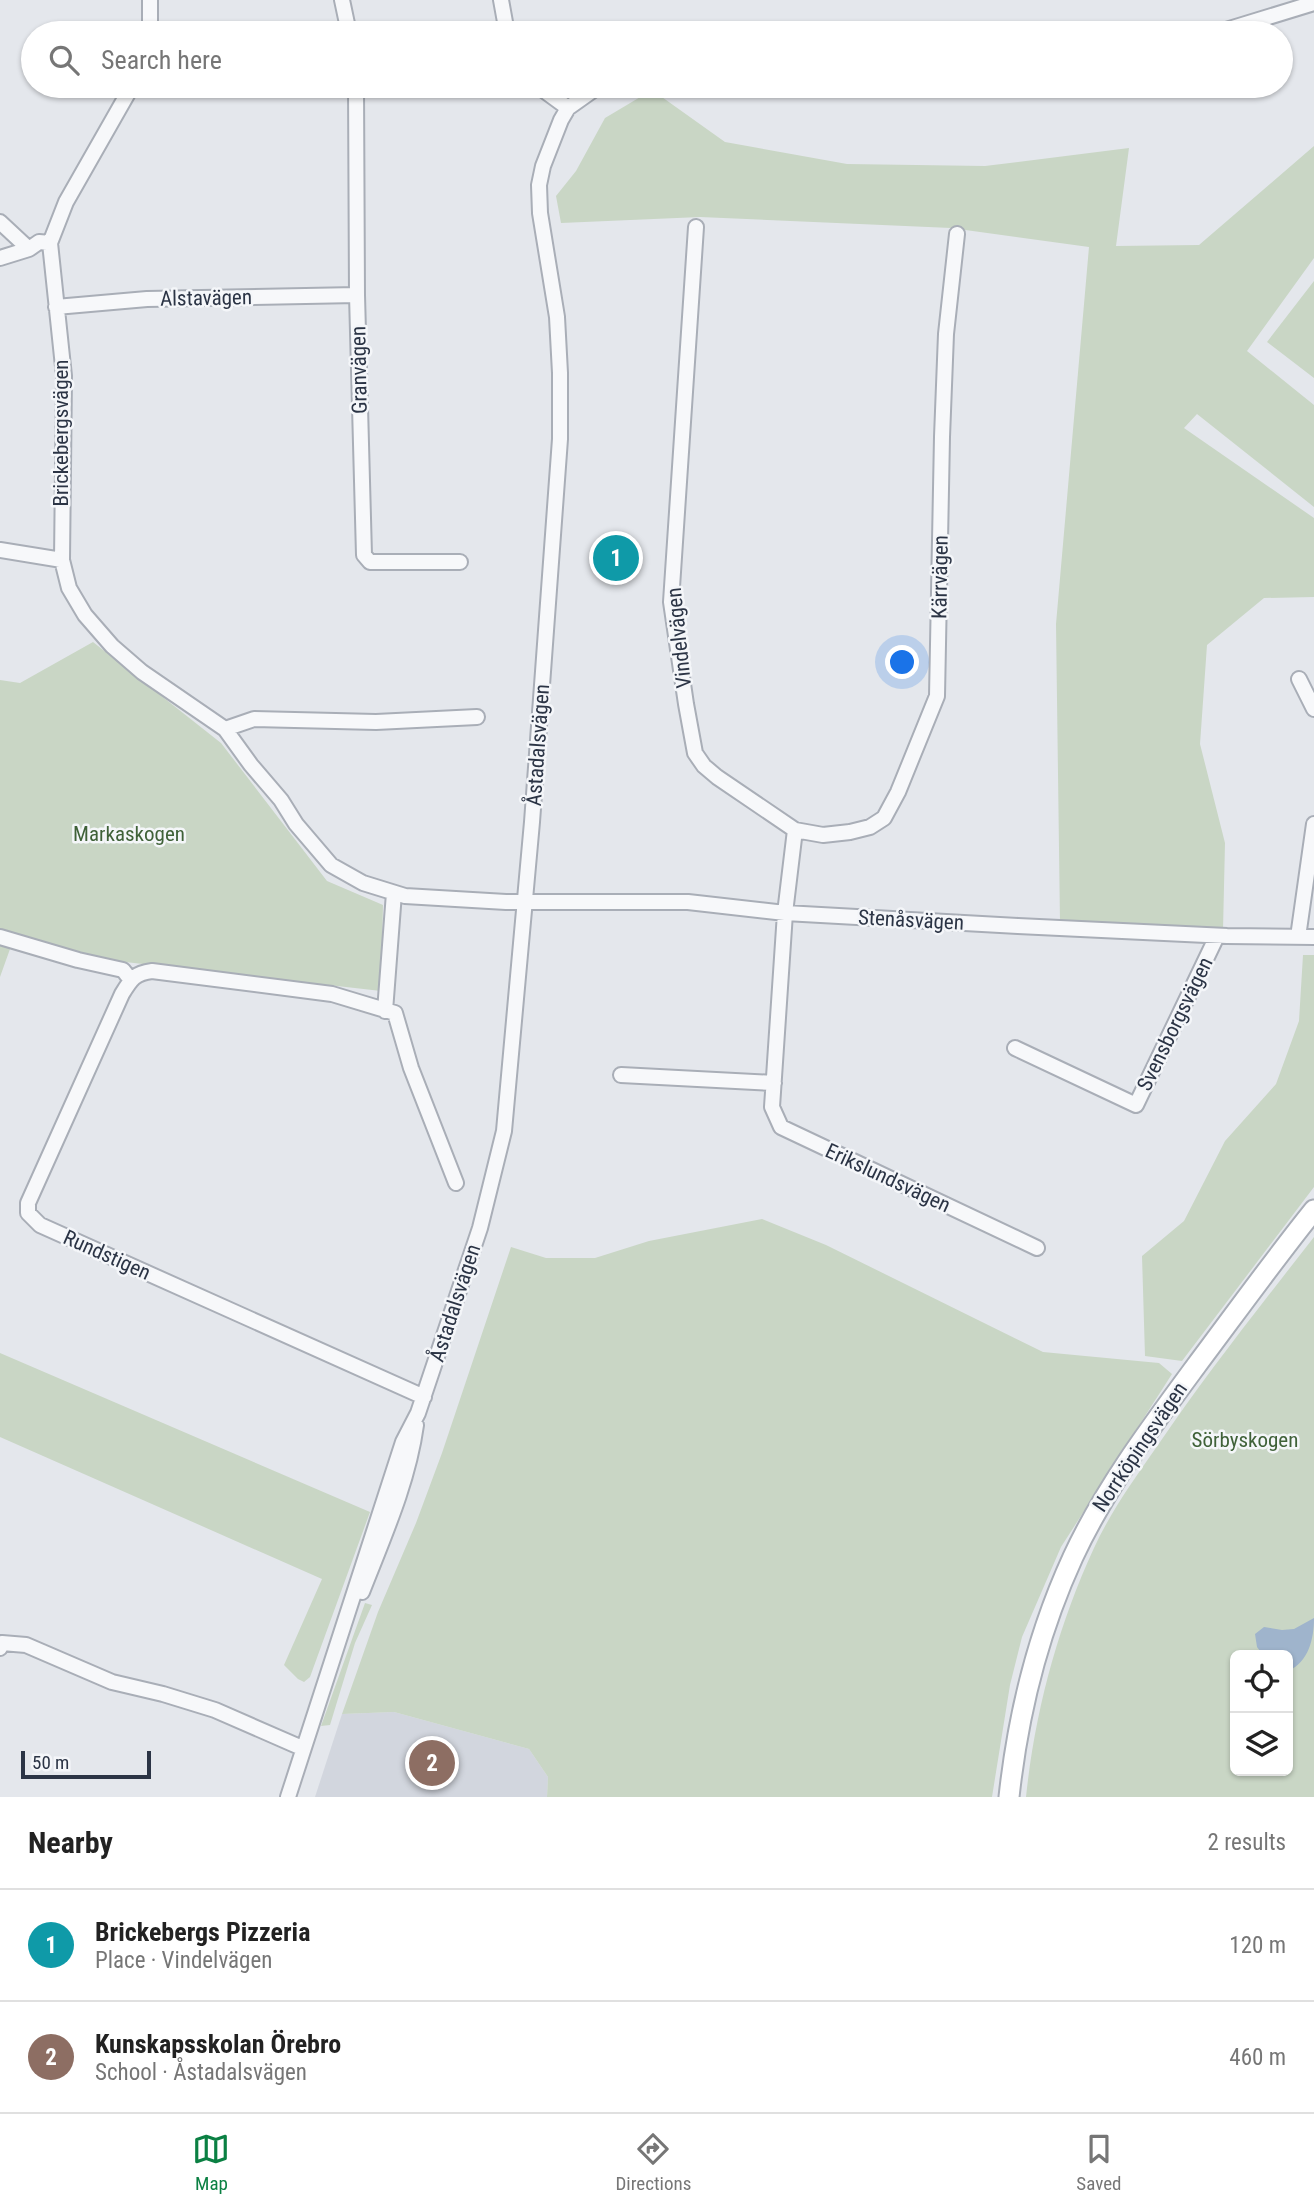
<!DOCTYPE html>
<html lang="en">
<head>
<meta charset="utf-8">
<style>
	:root { --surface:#fff; --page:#f2f2f2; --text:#222; --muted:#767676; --line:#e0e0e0; --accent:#0b8043 }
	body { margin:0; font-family:"Roboto Condensed",sans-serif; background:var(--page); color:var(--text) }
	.controls { position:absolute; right:21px; bottom:21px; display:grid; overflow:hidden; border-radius:10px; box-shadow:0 2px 5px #0004 }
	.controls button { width:63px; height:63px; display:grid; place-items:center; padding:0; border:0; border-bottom:2px solid var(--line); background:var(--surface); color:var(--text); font:35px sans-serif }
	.scale { position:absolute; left:21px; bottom:18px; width:130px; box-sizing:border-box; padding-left:7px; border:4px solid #2b3445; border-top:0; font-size:19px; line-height:24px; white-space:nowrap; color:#2b3445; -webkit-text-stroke:5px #f4f6f9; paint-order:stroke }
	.you { position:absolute; left:903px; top:663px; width:24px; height:24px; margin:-18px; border:5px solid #fff; border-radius:50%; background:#1a73e8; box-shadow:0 0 0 10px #1a73e833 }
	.badge { display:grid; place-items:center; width:46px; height:46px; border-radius:50%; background:var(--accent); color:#fff; font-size:23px; font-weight:700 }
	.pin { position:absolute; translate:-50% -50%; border:4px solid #fff; box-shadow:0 2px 7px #0006 }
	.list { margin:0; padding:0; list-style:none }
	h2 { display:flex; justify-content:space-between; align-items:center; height:91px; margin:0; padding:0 28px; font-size:30px }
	h2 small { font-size:23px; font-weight:400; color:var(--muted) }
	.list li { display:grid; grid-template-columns:46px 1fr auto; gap:21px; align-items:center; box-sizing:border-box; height:112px; padding:0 28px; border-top:2px solid var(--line) }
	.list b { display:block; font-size:26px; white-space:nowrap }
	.list p { margin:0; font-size:23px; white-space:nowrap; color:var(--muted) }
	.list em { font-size:23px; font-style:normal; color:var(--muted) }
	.icon { flex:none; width:38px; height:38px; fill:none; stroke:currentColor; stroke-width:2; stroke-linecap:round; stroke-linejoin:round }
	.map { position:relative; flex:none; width:1314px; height:1797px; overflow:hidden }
	.search { position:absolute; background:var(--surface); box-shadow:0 2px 5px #0004; left:21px; right:21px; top:21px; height:77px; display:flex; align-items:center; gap:18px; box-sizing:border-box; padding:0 24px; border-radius:38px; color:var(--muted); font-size:26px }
	.sheet { height:315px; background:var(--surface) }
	nav { display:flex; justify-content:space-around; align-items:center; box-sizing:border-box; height:98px; border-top:2px solid var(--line); background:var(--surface); font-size:19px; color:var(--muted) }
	nav a { display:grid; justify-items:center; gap:4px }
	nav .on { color:var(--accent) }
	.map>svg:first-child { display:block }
</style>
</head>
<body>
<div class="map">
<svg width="1314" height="1797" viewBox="0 0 1314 1797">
	<rect width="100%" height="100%" fill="#e4e7ec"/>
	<path fill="#d2d6de" d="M 394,1712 L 529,1749 L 548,1777 L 547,1797 L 315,1797 L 342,1714 Z"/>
	<path fill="#c9d6c5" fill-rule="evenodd" d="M 652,90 L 725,142 L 847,164 L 985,166 L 1129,148 L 1116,246 L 1199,245 L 1314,146 L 1314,258 L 1247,351 L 1314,405 L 1314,507 L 1197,414 L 1184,428 L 1314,518 L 1314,597 L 1264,598 L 1207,645 L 1200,744 L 1225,843 L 1223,930 L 1060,923 L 1056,624 L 1089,247 L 951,228 L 700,217 L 561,223 L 556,196 L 576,171 L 605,118 Z
		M 1314,281 L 1314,378 L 1267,342 Z
		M 93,642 L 221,743 L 327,881 L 383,905 L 381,991 L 10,949 L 0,977 L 0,680 L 20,683 Z
		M 1303,955 L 1314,955 L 1314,1187 L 1182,1361 L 1145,1356 L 1142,1256 L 1184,1221 L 1225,1141 L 1276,1084 L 1299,1021 Z
		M 762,1219 L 826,1245 L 1043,1352 L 1159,1363 L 1172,1374 L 1061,1547 L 1022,1637 L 1010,1685 L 992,1797 L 547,1797 L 548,1777 L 529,1749 L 394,1712 L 342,1714 L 378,1612 L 416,1523 L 442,1453 L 511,1247 L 546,1258 L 595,1258 L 649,1241 Z
		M 1314,1237 L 1314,1797 L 1026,1797 C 1035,1711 1058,1626 1094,1548 C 1111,1511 1135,1478 1158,1445 C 1207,1373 1261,1305 1314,1237 ZM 1235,1655 L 1288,1655 L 1288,1771 L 1235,1771 Z
		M 0,1353 L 370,1512 L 310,1677 L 304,1682 L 298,1679 L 284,1665 L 322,1579 L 0,1437 Z
		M 365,1603 L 372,1605 L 355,1643 L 330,1725 L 321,1726 Z"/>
	<path fill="#9fb4cc" d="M 1314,1618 C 1314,1638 1309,1662 1288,1671 L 1288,1655 L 1263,1655 L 1257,1647 L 1255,1634 L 1264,1627 L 1282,1630 L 1294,1629 Z"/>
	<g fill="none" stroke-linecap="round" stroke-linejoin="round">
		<defs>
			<path id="street" d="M 342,0 L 349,33
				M 501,0 L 507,33
				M 150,33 L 150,0
				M 1216,33 L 1314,3
				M 132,86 L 66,202 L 50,243 L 64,376 L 62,560 L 69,588 L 85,615 L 112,646 L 142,672 L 225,729 L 251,765 L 281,800 L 296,824 L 331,865 L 363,883 L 405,896 L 506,902 L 688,902 L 785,913 L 1018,926 L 1227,936 L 1314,937
				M 165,86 L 179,86
				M 356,86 L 357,295 L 364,555 L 370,562 L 460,562
				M 538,86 L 568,108
				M 0,222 L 29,249 L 39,242 L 50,243
				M 696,227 L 671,602 L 686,704 L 695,753 L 704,766 L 717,777 L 795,830 L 785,913 L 772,1107 L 781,1127 L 1037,1248
				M 0,258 L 29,249
				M 56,307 L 147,299 L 357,295
				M 0,550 L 62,560
				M 1299,679 L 1314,709
				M 225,729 L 254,719 L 376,722 L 477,717
				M 795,830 L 823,835 L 850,832 L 870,827 L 884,818 L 898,792 L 937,696 L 942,437 L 946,334 L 957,234
				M 0,937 L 78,960 L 123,970 L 130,979
				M 1298,937 L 1314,824
				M 385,1011 L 394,893
				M 1015,1048 L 1136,1105 L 1217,936
				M 621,1075 L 774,1083
				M 424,1397 L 40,1225 L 28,1213 L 28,1203 L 122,994 C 131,979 135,973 152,971 L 332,994 L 395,1013 L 411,1068 L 456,1183
				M 362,1592 C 383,1538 408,1483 416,1425
				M 0,1648 L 2,1643 L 26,1645 L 112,1682 L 163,1694 L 215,1710 L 302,1748
				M 288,1797 L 403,1442 L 418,1413 L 480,1228 L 504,1131 L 532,822 L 560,439 L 560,373 L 557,317 L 540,213 L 539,185 L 543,166 L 561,120 L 568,108 L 599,86"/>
			<path id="secondary" d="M 1009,1797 C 1018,1714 1038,1633 1073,1557 C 1105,1488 1151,1427 1196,1366 C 1235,1314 1273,1261 1314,1210"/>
		</defs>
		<use href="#street" stroke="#a9aeb7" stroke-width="18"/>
		<use href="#secondary" stroke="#a9aeb7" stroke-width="23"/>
		<use href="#street" stroke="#f7f8fa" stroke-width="14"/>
		<use href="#secondary" stroke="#fff" stroke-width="19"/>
	</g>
	<g text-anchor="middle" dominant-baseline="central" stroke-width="5" stroke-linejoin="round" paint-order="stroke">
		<g font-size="21" fill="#2b3445" stroke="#f4f6f9">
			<text transform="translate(206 298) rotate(-1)">Alstavägen</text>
			<text transform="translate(359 370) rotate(-91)">Granvägen</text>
			<text transform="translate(61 433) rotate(-90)">Brickebergsvägen</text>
			<text transform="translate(940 577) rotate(-89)">Kärrvägen</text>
			<text transform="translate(679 638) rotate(-96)">Vindelvägen</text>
			<text transform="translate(538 745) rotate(-86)">Åstadalsvägen</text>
			<text transform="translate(911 920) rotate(3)">Stenåsvägen</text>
			<text transform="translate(1175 1024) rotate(-64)">Svensborgsvägen</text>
			<text transform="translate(888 1178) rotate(25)">Erikslundsvägen</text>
			<text transform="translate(107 1255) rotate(24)">Rundstigen</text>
			<text transform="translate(455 1303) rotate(-72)">Åstadalsvägen</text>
			<text transform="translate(1140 1447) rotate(-56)">Norrköpingsvägen</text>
		</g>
		<g font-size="21" fill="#3f6138" stroke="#f4f6f9">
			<text x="129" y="834">Markaskogen</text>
			<text x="1245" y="1440">Sörbyskogen</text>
		</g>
	</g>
</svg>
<div class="controls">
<button><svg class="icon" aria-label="locate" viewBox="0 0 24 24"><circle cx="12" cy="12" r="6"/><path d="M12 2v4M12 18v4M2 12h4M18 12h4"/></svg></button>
<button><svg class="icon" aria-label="layers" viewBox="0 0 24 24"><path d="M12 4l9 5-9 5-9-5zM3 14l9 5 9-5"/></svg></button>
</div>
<div class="scale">50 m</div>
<div class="you"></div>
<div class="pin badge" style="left:616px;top:558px;background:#0f9aa8">1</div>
<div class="pin badge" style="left:432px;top:1763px;background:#8d6e63">2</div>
<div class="search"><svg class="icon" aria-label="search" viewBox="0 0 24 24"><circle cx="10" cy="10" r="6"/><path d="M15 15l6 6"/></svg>Search here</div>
</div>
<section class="sheet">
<h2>Nearby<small>2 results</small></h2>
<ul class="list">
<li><span class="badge" style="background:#0f9aa8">1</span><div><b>Brickebergs Pizzeria</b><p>Place · Vindelvägen</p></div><em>120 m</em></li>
<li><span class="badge" style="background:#8d6e63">2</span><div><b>Kunskapsskolan Örebro</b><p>School · Åstadalsvägen</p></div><em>460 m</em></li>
</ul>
</section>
<nav>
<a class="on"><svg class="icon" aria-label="map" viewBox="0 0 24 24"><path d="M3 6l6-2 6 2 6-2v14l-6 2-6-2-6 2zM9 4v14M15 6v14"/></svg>Map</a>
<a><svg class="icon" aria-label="directions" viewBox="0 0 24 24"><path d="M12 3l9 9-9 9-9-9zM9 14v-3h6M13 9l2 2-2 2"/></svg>Directions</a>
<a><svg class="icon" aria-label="saved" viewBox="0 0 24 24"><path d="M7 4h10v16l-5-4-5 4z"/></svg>Saved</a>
</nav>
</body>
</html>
